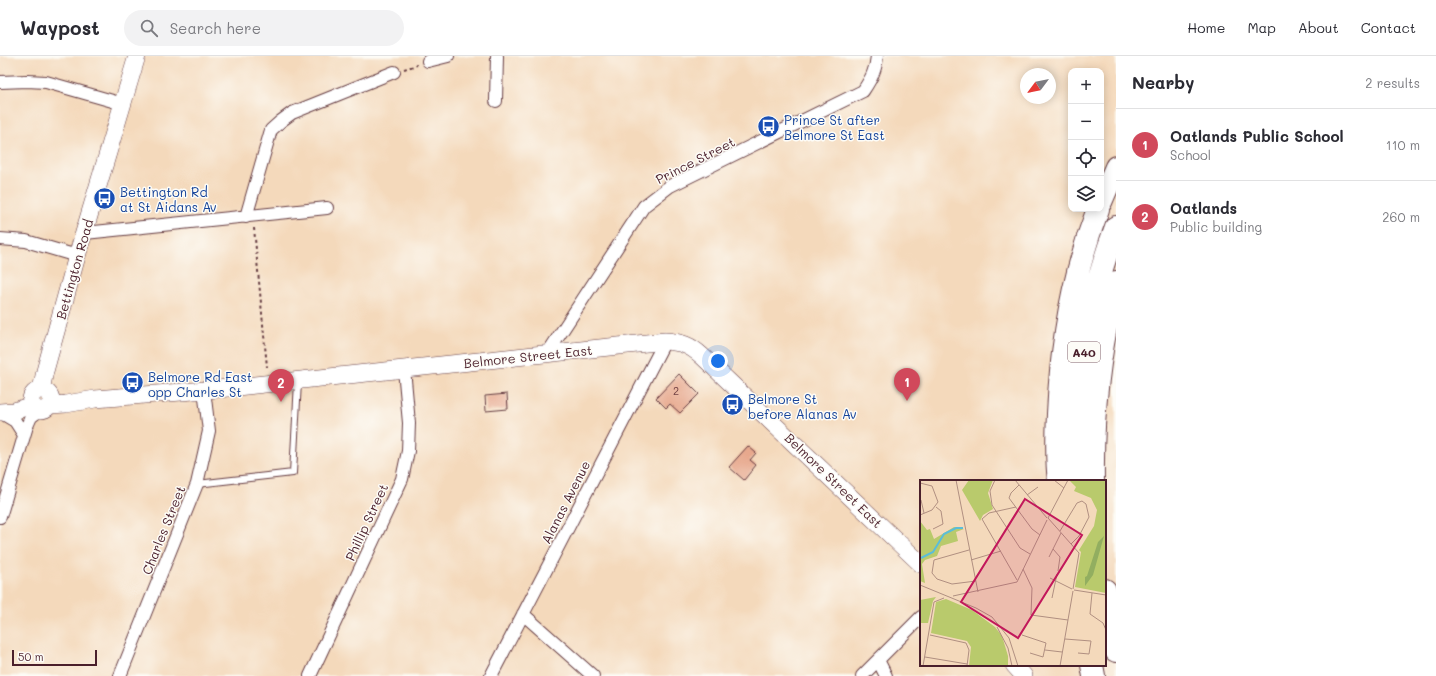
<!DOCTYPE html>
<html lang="en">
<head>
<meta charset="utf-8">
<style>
	:root { --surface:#fff; --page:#f2f2f3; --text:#2b2b33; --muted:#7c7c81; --line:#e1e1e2; --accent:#d1495b }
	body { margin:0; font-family:Mali,sans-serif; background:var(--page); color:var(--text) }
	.controls { position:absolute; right:12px; top:12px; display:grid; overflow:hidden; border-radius:8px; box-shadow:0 2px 10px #0003 }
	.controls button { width:36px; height:36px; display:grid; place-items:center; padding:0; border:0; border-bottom:1px solid var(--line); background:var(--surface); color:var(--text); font:20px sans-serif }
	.compass { position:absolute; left:1020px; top:12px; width:36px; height:36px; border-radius:50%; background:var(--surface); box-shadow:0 2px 10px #0003; rotate:238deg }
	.scale { position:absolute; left:12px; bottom:10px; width:85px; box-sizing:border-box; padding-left:4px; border:2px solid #4a1f2b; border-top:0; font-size:11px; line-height:14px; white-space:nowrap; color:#4a1f2b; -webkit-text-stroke:3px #fdfcf7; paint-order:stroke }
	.you { position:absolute; left:718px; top:305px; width:14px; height:14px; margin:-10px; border:3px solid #fff; border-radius:50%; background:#1a73e8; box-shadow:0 0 0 6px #1a73e833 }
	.badge { display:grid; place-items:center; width:26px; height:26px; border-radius:50%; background:var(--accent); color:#fff; font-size:13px; font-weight:700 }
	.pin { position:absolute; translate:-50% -33px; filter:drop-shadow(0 1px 2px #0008) }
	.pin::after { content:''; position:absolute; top:21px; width:14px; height:12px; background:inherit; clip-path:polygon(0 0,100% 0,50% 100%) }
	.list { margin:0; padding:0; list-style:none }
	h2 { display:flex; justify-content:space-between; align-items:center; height:52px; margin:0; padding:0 16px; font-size:17px }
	h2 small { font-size:13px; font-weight:400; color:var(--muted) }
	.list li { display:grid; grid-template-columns:26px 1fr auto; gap:12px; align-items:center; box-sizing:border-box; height:72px; padding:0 16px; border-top:1px solid var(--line) }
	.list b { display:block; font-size:15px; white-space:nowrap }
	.list p { margin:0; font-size:13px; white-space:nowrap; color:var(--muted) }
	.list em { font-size:13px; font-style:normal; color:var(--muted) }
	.icon { flex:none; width:22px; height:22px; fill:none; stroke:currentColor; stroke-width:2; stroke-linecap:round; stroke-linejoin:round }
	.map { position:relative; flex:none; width:1116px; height:620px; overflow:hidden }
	header { display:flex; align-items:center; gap:24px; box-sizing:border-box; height:56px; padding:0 20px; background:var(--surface); border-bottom:1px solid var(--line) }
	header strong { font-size:19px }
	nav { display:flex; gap:22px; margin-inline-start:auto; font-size:14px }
	.search { width:280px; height:36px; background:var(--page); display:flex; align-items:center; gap:10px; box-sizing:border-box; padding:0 14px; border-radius:22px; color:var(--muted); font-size:15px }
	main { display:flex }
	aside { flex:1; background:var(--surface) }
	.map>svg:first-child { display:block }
</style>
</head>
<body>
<header>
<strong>Waypost</strong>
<div class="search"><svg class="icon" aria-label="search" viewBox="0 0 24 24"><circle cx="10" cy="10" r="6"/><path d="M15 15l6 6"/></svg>Search here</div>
<nav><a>Home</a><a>Map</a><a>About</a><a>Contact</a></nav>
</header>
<main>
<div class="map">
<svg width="1116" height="620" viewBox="0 0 1116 620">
	<rect width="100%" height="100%" fill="#fdfcf7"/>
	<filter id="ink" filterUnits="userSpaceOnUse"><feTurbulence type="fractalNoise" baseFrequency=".025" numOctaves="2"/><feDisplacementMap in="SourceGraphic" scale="8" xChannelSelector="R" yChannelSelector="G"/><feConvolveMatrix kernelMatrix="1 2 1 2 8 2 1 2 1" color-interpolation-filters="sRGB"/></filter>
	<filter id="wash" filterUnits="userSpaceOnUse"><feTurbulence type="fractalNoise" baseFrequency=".012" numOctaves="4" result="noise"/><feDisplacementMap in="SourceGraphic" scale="16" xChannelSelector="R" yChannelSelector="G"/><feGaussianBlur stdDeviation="0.9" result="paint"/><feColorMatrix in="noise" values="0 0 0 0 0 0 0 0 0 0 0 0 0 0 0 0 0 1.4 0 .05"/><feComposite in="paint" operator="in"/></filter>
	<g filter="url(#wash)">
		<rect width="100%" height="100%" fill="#f4d9bb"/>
		<g id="blocks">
			<path fill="#e7a88d" d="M 679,318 L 699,338 L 680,357 L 670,348 L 666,352 L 656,342 Z
				M 507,338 L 508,353 L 486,355 L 485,340 Z
				M 748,390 L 756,397 L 750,404 L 756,409 L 744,424 L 729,411 Z"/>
		</g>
	</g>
	<g filter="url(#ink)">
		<use href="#blocks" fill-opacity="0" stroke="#643b41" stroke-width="1"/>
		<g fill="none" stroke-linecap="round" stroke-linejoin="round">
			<defs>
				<path id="lane" d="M 197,428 L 293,417 L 298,326"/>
				<path id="street" d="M 428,5 L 448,0
					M 0,26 L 27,25 L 46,26 L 123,48
					M 496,45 L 497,0
					M 246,161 L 271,74 L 281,65 L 292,57 L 394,16
					M 85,177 L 327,152
					M 0,183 L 26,185 L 77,200
					M 547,298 L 644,150 L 670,130 L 863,35 C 871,23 876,14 877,0
					M 0,356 L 15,365 L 24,379
					M 0,461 L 27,370 L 31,361 L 40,354
					M 523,558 L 593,620
					M 878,604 L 886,620
					M 120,620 L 197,428 L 209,375 L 204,334
					M 310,620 L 402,423 L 408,395 L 409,367 L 404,313
					M 491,620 L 665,285
					M 862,620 L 921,561"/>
				<path id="secondary" d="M 41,334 L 45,315 L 77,200 L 137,0
					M31 344a10 10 0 1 1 20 0a10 10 0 1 1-20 0Z
					M 50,349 L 66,348 L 95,343 L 218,333 L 665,285 C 681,286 690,289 702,300 L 921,508
					M 0,356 L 14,355 L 32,349
					M 1014,609 L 1024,620"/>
				<path id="highway" d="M 1101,146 L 1116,111
					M 1059,425 C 1056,403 1057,380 1058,358 C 1061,288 1073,218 1098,153
					M 1077,425 C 1074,339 1085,252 1116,171
					M 1093,425 C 1092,355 1099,294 1116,226
					M 1105,534 L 1116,595
					M 1092,609 L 1094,620"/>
			</defs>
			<use href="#lane" stroke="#643b41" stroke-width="8"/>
			<use href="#street" stroke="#643b41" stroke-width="14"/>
			<use href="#secondary" stroke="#643b41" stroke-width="18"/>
			<use href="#highway" stroke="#643b41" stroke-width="24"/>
			<path stroke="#643b41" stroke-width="2" stroke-dasharray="3 3" stroke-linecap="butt" d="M 404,13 L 417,9
				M 254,172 L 267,311"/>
			<use href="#lane" stroke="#fff" stroke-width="6"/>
			<use href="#street" stroke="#fff" stroke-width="12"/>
			<use href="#secondary" stroke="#fff" stroke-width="17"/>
			<use href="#highway" stroke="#fff" stroke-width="22"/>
		</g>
	</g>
	<defs>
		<symbol id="bus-disc" viewBox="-11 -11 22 22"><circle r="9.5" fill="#1a4fb4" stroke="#fdfcf7"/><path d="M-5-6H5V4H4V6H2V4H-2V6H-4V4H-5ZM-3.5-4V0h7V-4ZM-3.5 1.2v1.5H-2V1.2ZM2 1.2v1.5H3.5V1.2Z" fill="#fff"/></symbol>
	</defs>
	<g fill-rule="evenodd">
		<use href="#bus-disc" x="756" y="58" width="25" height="25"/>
		<use href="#bus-disc" x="92" y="130" width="25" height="25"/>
		<use href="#bus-disc" x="120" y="314" width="25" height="25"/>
		<use href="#bus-disc" x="720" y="336" width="25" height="25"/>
	</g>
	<g text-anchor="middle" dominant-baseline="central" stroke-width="3" stroke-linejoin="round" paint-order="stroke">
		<g font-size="11" fill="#714144">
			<text x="676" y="334">2</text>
		</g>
		<rect fill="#fdfcf7" stroke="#806168" stroke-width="1" x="1068" y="286" width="32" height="20" rx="3"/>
		<g font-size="12" font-weight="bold" fill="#4a1f2b">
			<text x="1084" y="296">A40</text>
		</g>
		<g font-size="13" fill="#164399" stroke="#fdfcf7" text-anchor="start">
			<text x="784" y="63">Prince St after<tspan x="784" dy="15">Belmore St East</tspan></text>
			<text x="120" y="135">Bettington Rd<tspan x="120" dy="15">at St Aidans Av</tspan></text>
			<text x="148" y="320">Belmore Rd East<tspan x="148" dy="15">opp Charles St</tspan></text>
			<text x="748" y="342">Belmore St<tspan x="748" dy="15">before Alanas Av</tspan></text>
		</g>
		<g font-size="13" fill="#4a1f2b" stroke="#fdfcf7">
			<text transform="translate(695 104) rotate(-27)">Prince Street</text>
			<text transform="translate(74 213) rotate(-74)">Bettington Road</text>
			<text transform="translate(528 300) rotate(-6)">Belmore Street East</text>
			<text transform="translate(834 424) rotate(44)">Belmore Street East</text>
			<text transform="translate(565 446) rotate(-63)">Alanas Avenue</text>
			<text transform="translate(366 466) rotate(-65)">Phillip Street</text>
			<text transform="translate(163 474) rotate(-68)">Charles Street</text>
		</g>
	</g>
	<g transform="translate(920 424)">
		<rect width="186" height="186" fill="#f4d9bb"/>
		<path d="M 49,0 L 73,0 L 68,13 L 73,29 L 63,35 L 60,41 L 42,10 ZM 186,0 L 186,113 L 155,107 L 161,72 L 159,70 L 174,46 L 177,30 L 171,18 L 154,11 L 156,7 L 150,1 ZM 0,41 L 7,50 L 10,49 L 14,59 L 34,47 L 44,49 L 36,52 L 38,61 L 21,66 L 17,76 L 5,80 L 2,84 L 5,103 L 0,101 ZM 16,117 L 13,121 L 8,143 L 0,143 L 0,120 ZM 26,119 L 52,130 L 75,147 L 82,156 L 88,176 L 88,186 L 49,186 L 51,167 L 47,161 L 11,153 L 16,122 Z" fill="#b9ca6c"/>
		<path d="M 184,56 L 173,95 L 165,106 L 165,97 L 167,96 L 178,62 Z" fill="#92ae60"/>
		<path fill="none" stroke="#5bbdd9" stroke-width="2" d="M 1,78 L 13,72 L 24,54 L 36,48 L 43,48"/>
		<path fill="none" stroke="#b08f81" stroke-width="1" d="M 36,0 L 58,112M 75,0 L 70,11 L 72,25 L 100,68 L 110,74M 95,0 L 127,38M 134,0 L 144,8M 0,3 L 12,6 L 18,22 L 12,30 L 0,35M 99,5 L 91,13 L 89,18 L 112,49 L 120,55M 107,15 L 118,7M 1,20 L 4,33M 96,27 L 69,33 L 62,39 L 97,100M 128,38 L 159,73 L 153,109M 128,38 L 148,0M 13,49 L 23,44 L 21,31 L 16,27M 140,51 L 157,23 L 162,21 L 166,24 L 169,37 L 159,56 L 151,64M 133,69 L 140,77 L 138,91M 49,70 L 14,80 L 12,93 L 17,99 L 32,104 L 56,101M 129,77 L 141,53M 51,80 L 81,71M 103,89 L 112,108 L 111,135 L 148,140M 130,98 L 152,109M 0,105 L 56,128 L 72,137 L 89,158 L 98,186M 154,110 L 186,115M 172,113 L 170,134 L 183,143 L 186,150M 33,116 L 97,102 L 127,40M 132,118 L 137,94M 77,147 L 88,168 L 92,186M 10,155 L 46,163 L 49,170 L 47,186M 102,155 L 126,163 L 123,177 L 110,173M 145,159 L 171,161 L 169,174 L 158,173M 125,170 L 142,172M 5,177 L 47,184M 3,186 L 14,122 L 24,118M 140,186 L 153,111"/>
		<path fill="#c2185b" fill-opacity="0.15" stroke="#c2185b" stroke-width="2" d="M 105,19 L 162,55 L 98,158 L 41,122 Z"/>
		<rect width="186" height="186" fill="none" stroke="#4a1f2b" stroke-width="2"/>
	</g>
</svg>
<div class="controls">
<button>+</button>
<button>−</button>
<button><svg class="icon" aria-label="locate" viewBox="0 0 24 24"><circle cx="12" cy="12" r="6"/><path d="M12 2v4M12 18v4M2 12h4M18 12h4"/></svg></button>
<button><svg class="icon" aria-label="layers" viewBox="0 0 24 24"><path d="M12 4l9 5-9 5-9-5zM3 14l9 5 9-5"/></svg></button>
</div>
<svg class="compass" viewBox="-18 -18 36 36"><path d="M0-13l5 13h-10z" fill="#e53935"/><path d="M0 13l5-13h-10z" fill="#7c7c81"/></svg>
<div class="scale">50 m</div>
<div class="you"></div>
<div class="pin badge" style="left:907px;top:345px">1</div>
<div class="pin badge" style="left:281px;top:346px">2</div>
</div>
<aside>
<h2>Nearby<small>2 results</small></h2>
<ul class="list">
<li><span class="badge">1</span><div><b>Oatlands Public School</b><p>School</p></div><em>110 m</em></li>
<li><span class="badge">2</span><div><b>Oatlands</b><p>Public building</p></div><em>260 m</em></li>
</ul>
</aside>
</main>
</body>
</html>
